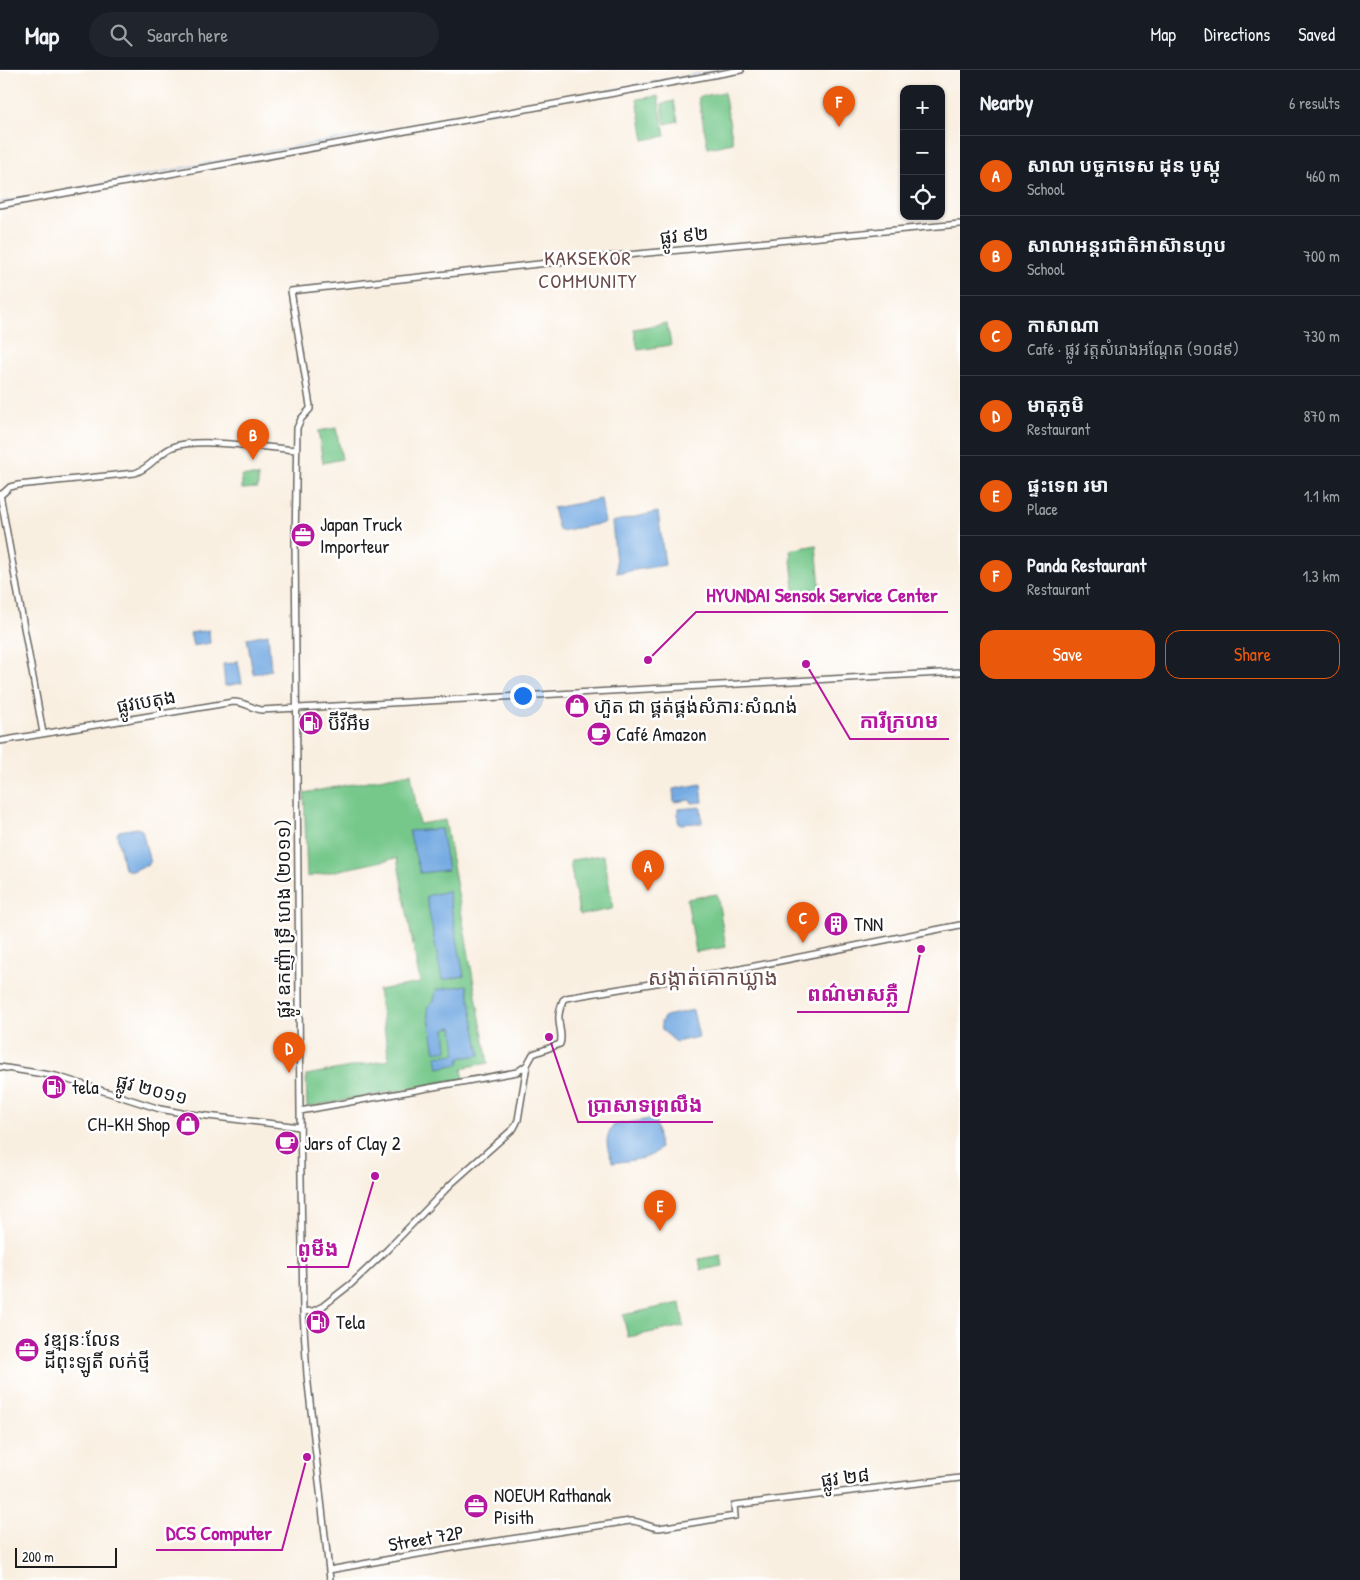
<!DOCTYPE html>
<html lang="en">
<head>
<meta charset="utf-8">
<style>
	:root { --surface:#171b24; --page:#20242c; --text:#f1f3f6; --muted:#9ea1a6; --line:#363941; --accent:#ea580c }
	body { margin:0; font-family:"Patrick Hand","Noto Sans Khmer",sans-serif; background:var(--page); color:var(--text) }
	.controls { position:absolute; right:15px; top:15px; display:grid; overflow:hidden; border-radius:10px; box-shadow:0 1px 4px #0004 }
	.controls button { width:45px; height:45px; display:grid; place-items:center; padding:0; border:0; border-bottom:1px solid var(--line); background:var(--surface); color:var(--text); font:25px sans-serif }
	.scale { position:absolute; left:15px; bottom:12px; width:102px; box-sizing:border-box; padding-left:5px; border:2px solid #1c1c1c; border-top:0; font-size:14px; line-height:18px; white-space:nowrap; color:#1c1c1c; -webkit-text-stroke:4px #fff; paint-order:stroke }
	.you { position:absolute; left:522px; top:625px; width:18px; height:18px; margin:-12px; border:4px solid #fff; border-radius:50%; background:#1a73e8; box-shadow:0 0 0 8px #1a73e833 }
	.badge { display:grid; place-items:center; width:32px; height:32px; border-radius:50%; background:var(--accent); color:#fff; font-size:16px; font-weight:700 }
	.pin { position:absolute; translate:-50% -41px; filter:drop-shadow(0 1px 2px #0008) }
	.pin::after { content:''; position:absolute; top:26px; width:18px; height:15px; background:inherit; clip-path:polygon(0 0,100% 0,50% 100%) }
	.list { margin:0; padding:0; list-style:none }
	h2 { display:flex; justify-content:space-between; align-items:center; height:65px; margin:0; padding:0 20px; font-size:21px }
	h2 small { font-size:16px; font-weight:400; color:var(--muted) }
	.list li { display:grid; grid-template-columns:32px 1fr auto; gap:15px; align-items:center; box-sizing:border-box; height:80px; padding:0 20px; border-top:1px solid var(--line) }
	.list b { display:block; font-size:19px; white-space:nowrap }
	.list p { margin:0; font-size:16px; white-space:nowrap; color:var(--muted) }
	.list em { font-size:16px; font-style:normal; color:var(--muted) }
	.actions { display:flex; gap:10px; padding:15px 20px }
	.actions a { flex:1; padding:11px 0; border:1px solid var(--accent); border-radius:15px; text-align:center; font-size:18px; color:var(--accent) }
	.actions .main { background:var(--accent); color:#fff }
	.icon { flex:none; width:28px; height:28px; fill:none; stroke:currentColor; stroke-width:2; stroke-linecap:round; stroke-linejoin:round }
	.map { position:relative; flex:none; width:960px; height:1510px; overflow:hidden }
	header { display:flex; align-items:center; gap:30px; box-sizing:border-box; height:70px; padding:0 25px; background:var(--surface); border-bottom:1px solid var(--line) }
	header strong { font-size:24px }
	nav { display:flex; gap:28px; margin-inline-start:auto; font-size:18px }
	.search { width:350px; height:45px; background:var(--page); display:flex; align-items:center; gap:12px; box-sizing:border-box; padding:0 18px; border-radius:28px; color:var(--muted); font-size:19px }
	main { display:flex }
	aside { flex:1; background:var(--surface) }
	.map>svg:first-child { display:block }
</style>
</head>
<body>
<header>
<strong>Map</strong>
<div class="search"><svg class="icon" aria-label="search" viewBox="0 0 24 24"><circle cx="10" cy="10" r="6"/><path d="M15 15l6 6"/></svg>Search here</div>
<nav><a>Map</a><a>Directions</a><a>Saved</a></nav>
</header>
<main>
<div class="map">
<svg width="960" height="1510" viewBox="0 0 960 1510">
	<rect width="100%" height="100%" fill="#fff"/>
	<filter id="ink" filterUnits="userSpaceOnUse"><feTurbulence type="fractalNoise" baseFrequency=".02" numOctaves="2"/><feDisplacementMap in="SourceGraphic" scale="10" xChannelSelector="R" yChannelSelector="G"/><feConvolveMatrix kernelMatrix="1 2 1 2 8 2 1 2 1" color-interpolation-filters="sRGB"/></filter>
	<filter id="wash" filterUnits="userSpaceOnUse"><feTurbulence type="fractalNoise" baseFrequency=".0096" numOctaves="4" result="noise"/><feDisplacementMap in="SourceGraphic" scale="20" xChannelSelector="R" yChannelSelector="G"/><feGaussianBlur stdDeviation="1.12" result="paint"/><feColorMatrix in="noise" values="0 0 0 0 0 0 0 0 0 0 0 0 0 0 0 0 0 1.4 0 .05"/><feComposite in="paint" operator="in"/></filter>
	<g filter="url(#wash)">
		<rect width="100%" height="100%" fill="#f9efe1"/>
		<path fill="#74c78a" stroke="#487253" d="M 724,22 L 733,73 L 708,78 L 698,27 Z
			M 658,26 L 665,66 L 644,70 L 637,29 Z
			M 674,31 L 678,51 L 665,54 L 662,34 Z
			M 667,253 L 671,275 L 638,280 L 634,259 Z
			M 336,358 L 342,389 L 323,393 L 318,361 Z
			M 242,406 L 258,406 L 258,418 L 242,419 Z
			M 816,475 L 821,526 L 795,528 L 790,480 Z
			M 411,703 L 419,754 L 445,750 L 488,993 L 466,997 L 462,1000 L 464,1009 L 307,1037 L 306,1005 L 389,990 L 378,920 L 420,913 L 397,788 L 307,807 L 304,723 Z
			M 602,785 L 604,786 L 613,837 L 612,839 L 581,845 L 579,843 L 570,792 L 572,790 Z
			M 717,824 L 726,877 L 696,882 L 687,829 Z
			M 721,1185 L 723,1196 L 701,1200 L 699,1189 Z
			M 680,1233 L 684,1256 L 628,1267 L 623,1245 Z"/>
		<path fill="#75aae2" stroke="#48637f" d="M 601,429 L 605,453 L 560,461 L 558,457 L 553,438 Z
			M 658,442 L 665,495 L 617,503 L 612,452 Z
			M 209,560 L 210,573 L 193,576 L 190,563 Z
			M 268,564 L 271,600 L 253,604 L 247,568 Z
			M 235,591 L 238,591 L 242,613 L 225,616 L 223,594 L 234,593 Z
			M 701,714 L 703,732 L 692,733 L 690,730 L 674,732 L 673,719 Z
			M 701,737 L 702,753 L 678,754 L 678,739 Z
			M 137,758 L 142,760 L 150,793 L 133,801 L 124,799 L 117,764 L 119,761 Z
			M 441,759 L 448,800 L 420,803 L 409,761 Z
			M 448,821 L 464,906 L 442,910 L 426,826 Z
			M 467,915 L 480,985 L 460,988 L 459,994 L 438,998 L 436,986 L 456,984 L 453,957 L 445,959 L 447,980 L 435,982 L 427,937 L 434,931 L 436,920 Z
			M 693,940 L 699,967 L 676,972 L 662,960 L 661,952 L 665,946 Z
			M 655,1048 L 660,1078 C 650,1091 628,1090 613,1093 C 607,1080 603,1067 614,1055 Z"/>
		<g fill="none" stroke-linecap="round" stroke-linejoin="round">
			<path stroke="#75aae2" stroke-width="1" d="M 585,25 L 719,0
				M 454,49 L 570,28
				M 65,121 L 265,82 L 445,51
				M 0,132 L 27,128"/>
		</g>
	</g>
	<g filter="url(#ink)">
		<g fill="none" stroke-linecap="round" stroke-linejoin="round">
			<defs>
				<path id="secondary" d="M 0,135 L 741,0
					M 0,424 L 43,663
					M 0,426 L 10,417 L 18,415 L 135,403 C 151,398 159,382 173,377 C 197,367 269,378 296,380
					M 0,671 L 233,632 C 246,632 250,638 261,640 L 960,602
					M 0,997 L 56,1006 L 160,1039 L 182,1043 L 300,1057
					M 300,1041 L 517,1002 L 527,995 L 533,984 L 560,974 C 563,965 559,958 559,950 C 558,943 561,936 563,930 L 566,928 L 740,899 L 960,855
					M 303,1242 L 313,1241 L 323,1236 L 351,1214 L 387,1180 L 451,1114 L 514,1058 L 518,1050 L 527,995
					M 329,1500 L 458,1477 L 630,1451 C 642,1451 649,1458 659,1458 L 735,1446 L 734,1435 L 960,1408
					M 330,1510 L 307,1305 L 303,1242 L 300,1041 L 295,472 L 297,358 L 301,349 L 310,339 L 310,336 L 291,221 L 594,188 L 960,154"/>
			</defs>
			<use href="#secondary" stroke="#696661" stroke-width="8"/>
			<use href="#secondary" stroke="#fff" stroke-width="5"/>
		</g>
	</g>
	<defs>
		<symbol id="office-disc" viewBox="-11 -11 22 22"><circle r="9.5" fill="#b5179e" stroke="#fff"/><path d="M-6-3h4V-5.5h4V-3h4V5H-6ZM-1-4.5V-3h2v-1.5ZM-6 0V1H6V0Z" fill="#fff"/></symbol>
		<symbol id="shop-disc" viewBox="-11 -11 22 22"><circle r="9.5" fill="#b5179e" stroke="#fff"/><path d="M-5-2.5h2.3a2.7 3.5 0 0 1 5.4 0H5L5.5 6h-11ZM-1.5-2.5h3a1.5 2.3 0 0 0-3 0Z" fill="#fff"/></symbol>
		<symbol id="fuel-disc" viewBox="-11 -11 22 22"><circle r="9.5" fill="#b5179e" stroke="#fff"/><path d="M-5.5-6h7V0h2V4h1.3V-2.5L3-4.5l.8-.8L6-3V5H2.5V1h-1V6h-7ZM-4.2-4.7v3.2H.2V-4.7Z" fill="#fff"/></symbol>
		<symbol id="cafe-disc" viewBox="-11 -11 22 22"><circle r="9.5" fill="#b5179e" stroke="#fff"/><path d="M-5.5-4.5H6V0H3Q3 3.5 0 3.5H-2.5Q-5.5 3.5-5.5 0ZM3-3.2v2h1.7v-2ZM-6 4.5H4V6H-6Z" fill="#fff"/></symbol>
		<symbol id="building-disc" viewBox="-11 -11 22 22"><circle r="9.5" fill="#b5179e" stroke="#fff"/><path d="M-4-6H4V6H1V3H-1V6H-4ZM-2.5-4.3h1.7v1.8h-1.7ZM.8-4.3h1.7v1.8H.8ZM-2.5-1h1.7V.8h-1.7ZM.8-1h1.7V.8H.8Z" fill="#fff"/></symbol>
	</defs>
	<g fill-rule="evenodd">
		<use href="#office-disc" x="289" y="451" width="28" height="28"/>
		<use href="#shop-disc" x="563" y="622" width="28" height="28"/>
		<use href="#fuel-disc" x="297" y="639" width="28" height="28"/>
		<use href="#cafe-disc" x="585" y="650" width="28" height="28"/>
		<use href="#building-disc" x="822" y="840" width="28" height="28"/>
		<use href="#fuel-disc" x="40" y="1003" width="28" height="28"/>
		<use href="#shop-disc" x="174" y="1040" width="28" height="28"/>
		<use href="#cafe-disc" x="273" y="1059" width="28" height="28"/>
		<use href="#fuel-disc" x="304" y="1238" width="28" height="28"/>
		<use href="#office-disc" x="13" y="1266" width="28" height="28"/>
		<use href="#office-disc" x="462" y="1422" width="28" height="28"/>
	</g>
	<g text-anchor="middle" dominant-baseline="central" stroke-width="5" stroke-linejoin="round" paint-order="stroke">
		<g font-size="19" fill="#1c1c1c" stroke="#fff">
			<text transform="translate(684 165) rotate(-5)">ផ្លូវ ៩២</text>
			<text transform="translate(146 631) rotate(-10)">ផ្លូវបេតុង</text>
			<text transform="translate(283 849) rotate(-90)">ផ្លូវ ឧកញ៉ា ទ្រី ហេង (២០១១)</text>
			<text transform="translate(152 1019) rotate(14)">ផ្លូវ ២០១១</text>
			<text transform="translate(845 1407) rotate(-7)">ផ្លូវ ២៨</text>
			<text transform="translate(426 1468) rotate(-10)">Street 72P</text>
		</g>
		<g font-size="19" fill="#1c1c1c" stroke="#fff" text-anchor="start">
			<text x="320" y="454">Japan Truck<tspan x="320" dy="22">Importeur</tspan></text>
			<text x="594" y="636">ហ៊ួត ជា ផ្គត់ផ្គង់សំភារៈសំណង់</text>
			<text x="328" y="653">ប៊ីវីអឹម</text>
			<text x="616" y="664">Café Amazon</text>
			<text x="854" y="854">TNN</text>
			<text x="72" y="1017">tela</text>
			<text x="170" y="1054" text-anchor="end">CH-KH Shop</text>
			<text x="304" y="1073">Jars of Clay 2</text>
			<text x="336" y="1252">Tela</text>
			<text x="44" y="1269">វឌ្ឍនៈលែន<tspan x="44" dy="22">ដីពុះឡូតិ៍ លក់ថ្មី</tspan></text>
			<text x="494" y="1425">NOEUM Rathanak<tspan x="494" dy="22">Pisith</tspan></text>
		</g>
		<g font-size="20" letter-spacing="1" fill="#694c4a" stroke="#fff">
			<text x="588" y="187">KAKSEKOR<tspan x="588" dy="23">COMMUNITY</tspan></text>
		</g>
		<g font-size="21" fill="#694c4a" stroke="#fff">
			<text x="713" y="907">សង្កាត់គោកឃ្លាង</text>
		</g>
	</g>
	<path fill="none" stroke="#b5179e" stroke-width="2" d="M648 590L696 542H948M806 594L850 669H949M921 879L908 942H797M549 967L578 1052H713M375 1106L348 1197H287M307 1387L282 1480H156"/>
	<g fill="#b5179e" stroke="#fff" stroke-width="2">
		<circle cx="648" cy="590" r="5"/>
		<circle cx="806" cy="594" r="5"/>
		<circle cx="921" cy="879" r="5"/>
		<circle cx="549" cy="967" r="5"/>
		<circle cx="375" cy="1106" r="5"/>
		<circle cx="307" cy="1387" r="5"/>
	</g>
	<g font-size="20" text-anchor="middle" font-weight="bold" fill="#b5179e" stroke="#fff" stroke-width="5" stroke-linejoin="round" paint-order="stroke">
		<text x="822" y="532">HYUNDAI Sensok Service Center</text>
		<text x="899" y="658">ការីក្រហម</text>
		<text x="853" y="931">ពណ៌មាសភ្លឺ</text>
		<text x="645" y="1042">ប្រាសាទព្រលឹង</text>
		<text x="318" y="1186">ពូមីង</text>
		<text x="219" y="1470">DCS Computer</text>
	</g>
</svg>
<div class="controls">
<button>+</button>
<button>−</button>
<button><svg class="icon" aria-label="locate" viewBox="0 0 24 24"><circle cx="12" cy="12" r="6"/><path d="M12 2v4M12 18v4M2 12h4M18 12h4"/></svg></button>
</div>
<div class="scale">200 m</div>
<div class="you"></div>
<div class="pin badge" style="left:648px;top:821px">A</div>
<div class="pin badge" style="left:253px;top:390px">B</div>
<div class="pin badge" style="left:803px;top:873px">C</div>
<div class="pin badge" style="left:289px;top:1003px">D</div>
<div class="pin badge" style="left:660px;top:1161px">E</div>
<div class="pin badge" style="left:839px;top:57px">F</div>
</div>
<aside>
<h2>Nearby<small>6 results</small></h2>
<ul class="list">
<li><span class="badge">A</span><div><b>សាលា បច្ចកទេស ដុន បូស្កូ</b><p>School</p></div><em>460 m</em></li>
<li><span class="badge">B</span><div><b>សាលាអន្ដរជាតិអាស៊ានហូប</b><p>School</p></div><em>700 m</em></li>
<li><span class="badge">C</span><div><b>កាសាណា</b><p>Café · ផ្លូវ វត្តសំរោងអណ្ដែត (១០៨៩)</p></div><em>730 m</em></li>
<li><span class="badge">D</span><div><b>មាតុភូមិ</b><p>Restaurant</p></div><em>870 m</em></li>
<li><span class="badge">E</span><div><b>ផ្ទះទេព រមា</b><p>Place</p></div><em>1.1 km</em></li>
<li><span class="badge">F</span><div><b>Panda Restaurant</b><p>Restaurant</p></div><em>1.3 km</em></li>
</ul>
<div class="actions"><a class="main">Save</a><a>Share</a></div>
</aside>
</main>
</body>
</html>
